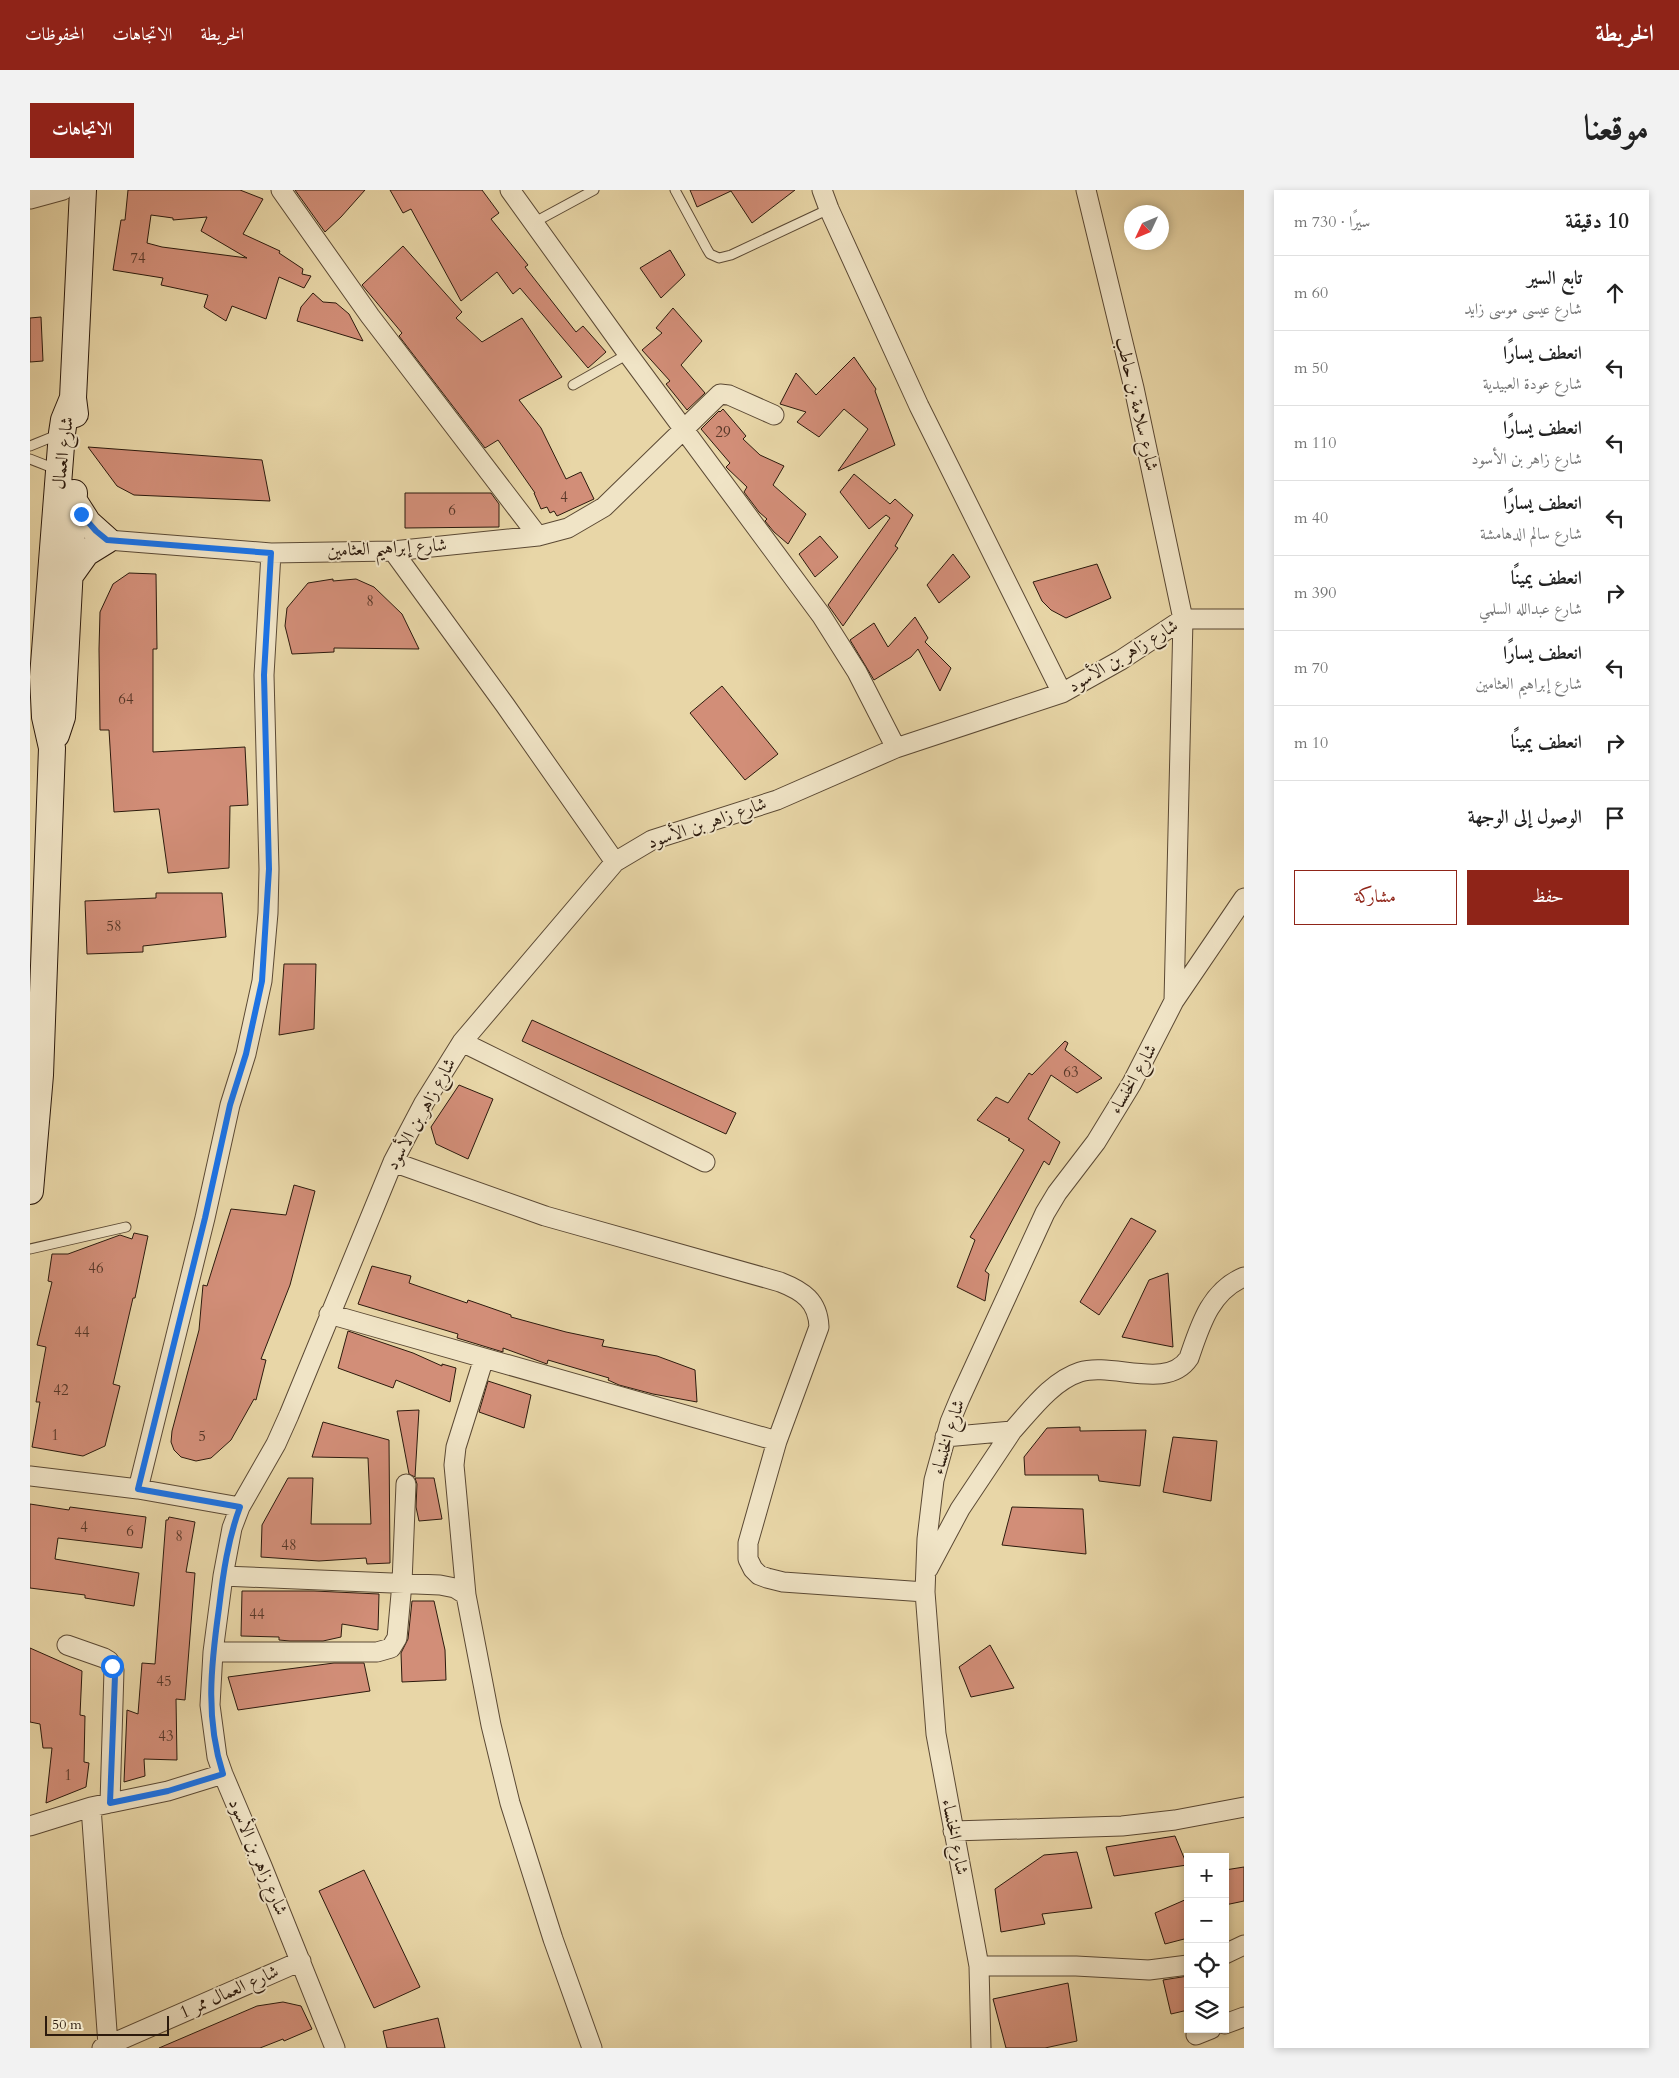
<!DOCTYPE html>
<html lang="ar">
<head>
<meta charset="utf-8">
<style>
	:root { --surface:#fff; --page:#f2f2f2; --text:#222; --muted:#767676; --line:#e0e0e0; --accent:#8f2418 }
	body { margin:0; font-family:Cardo,Amiri,serif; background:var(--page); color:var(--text); direction:rtl }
	.controls { position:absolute; right:15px; bottom:15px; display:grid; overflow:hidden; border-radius:0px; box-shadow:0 2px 8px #0003 }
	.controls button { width:45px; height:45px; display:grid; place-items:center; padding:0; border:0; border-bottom:1px solid var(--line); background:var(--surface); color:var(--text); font:25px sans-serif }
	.compass { position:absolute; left:1094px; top:15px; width:45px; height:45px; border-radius:50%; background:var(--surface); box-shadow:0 2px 8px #0003; rotate:226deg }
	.scale { position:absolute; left:15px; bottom:12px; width:124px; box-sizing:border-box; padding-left:5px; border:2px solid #2c1a0d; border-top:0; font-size:14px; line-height:18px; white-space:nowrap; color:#2c1a0d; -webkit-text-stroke:4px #f0e4c6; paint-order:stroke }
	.stop { position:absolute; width:15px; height:15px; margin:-11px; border:4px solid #1a73e8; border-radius:50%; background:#fff }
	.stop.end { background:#1a73e8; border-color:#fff; box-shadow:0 1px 5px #0008 }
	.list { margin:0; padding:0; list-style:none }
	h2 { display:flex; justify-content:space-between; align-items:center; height:65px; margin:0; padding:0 20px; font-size:21px }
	h2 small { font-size:16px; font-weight:400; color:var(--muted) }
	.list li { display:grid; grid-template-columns:32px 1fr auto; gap:15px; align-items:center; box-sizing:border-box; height:75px; padding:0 20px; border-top:1px solid var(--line) }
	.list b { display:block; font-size:19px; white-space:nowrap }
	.list p { margin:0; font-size:16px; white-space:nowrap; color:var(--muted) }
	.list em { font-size:16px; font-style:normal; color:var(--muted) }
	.actions { display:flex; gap:10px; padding:15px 20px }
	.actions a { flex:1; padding:11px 0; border:1px solid var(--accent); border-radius:0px; text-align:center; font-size:18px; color:var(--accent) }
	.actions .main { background:var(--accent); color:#fff }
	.icon { flex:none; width:28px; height:28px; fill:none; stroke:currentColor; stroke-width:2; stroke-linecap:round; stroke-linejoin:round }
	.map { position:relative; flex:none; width:1214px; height:1858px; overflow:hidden; direction:ltr; border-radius:0px }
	header { display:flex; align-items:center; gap:30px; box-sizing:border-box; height:70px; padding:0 25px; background:var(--accent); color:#fff }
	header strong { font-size:24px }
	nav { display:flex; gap:28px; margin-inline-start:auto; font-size:18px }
	.intro { display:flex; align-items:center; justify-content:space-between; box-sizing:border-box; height:120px; padding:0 30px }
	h1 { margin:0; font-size:35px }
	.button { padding:12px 22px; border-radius:0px; background:var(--accent); color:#fff; font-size:18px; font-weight:700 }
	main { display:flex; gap:30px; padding:0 30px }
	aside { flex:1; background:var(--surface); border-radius:0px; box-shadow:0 2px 8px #0003 }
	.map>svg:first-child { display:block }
</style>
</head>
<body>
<header>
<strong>الخريطة</strong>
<nav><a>الخريطة</a><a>الاتجاهات</a><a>المحفوظات</a></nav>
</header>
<div class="intro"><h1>موقعنا</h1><a class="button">الاتجاهات</a></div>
<main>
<aside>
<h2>10 دقيقة<small>سيرًا · 730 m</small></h2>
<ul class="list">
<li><svg class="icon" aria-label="ahead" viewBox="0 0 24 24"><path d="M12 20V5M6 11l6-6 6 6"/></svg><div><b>تابع السير</b><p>شارع عيسى موسى زايد</p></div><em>60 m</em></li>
<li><svg class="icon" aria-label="left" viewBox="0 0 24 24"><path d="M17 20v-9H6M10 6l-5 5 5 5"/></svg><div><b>انعطف يسارًا</b><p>شارع عودة العبيدية</p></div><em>50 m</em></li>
<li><svg class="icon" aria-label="left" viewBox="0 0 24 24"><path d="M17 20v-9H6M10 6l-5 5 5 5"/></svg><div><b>انعطف يسارًا</b><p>شارع زاهر بن الأسود</p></div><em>110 m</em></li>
<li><svg class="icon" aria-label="left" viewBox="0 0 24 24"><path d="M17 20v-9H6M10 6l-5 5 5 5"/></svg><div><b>انعطف يسارًا</b><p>شارع سالم الدهامشة</p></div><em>40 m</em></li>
<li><svg class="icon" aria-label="right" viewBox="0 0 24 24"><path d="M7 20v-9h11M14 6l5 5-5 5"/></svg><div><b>انعطف يمينًا</b><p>شارع عبدالله السلمي</p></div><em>390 m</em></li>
<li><svg class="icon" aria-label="left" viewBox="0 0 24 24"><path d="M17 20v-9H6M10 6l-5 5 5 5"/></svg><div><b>انعطف يسارًا</b><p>شارع إبراهيم العثامين</p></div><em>70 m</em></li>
<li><svg class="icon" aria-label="right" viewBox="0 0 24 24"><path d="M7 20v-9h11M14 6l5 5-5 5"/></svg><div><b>انعطف يمينًا</b></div><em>10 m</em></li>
<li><svg class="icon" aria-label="arrive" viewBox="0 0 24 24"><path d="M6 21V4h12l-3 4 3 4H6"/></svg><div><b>الوصول إلى الوجهة</b></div></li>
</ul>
<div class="actions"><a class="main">حفظ</a><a>مشاركة</a></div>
</aside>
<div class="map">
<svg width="1214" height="1858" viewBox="0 0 1214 1858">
	<rect width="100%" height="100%" fill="#e8d6a7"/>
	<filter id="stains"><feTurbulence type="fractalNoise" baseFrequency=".004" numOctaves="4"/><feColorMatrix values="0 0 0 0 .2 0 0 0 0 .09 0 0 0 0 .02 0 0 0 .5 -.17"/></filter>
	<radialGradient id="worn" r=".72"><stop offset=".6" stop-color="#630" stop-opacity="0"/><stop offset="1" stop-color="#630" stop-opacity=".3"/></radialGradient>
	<path fill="#d28e78" stroke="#2c1a0d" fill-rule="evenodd" d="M 98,0 L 210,0 L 233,9 L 213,44 L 250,61 L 249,63 L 273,79 L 272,84 L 281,86 L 274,98 L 249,87 L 236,129 L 202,116 L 196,131 L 174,117 L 178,105 L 131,95 L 133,88 L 83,80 L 91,30 L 95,30 ZM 121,25 L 143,28 L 143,30 L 177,27 L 171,41 L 217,68 L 132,57 L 117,53 Z
		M 265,0 L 335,0 L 311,27 L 295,42 Z
		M 360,0 L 452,0 L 469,23 L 461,29 L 498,75 L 495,77 L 546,142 L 553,136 L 576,162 L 558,178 L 490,98 L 483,104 L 467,82 L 431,111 L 381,19 L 373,23 Z
		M 660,0 L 765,0 L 722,33 L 701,1 L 667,17 Z
		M 373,56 L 432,122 L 426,128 L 452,152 L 492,128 L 532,187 L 489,210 L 511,238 L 536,289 L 551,282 L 564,309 L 527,326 L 524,321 L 520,323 L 517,317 L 511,319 L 504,303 L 505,303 L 468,250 L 455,258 L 369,146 L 372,143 L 332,95 Z
		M 640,60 L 655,85 L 631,108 L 610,78 Z
		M 283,103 L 293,112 L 306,113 L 319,124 L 333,151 L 267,131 L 271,117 Z
		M 643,118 L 672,151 L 651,175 L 675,203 L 657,220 L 636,194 L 640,191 L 612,160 L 632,143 L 626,138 Z
		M 11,127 L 13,171 L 0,172 L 0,128 Z
		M 824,167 L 846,199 L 845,201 L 865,255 L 808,281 L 838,239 L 814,219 L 789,247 L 767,232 L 776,222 L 750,214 L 766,183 L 786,205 Z
		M 693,219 L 716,246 L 713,249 L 730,265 L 754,276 L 743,295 L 776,324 L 758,354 L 744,342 L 735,331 L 737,329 L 729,322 L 714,302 L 717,297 L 696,277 L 700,273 L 671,239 L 689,221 L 690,222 Z
		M 58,257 L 232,270 L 240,311 L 104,305 L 87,296 Z
		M 824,284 L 860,314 L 865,309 L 883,325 L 865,356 L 868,358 L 813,436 L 798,415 L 860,328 L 856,325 L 839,339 L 810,302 Z
		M 375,303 L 461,303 L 469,314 L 469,337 L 375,338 Z
		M 790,346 L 808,367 L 785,387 L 769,364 Z
		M 923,364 L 940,387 L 909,413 L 897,395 Z
		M 1067,374 L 1081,408 L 1036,428 L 1021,420 L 1012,411 L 1003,392 Z
		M 99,383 L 126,384 L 127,459 L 123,459 L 123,562 L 215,557 L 218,615 L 200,616 L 199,678 L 138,683 L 129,619 L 84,622 L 79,540 L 70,540 L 69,459 L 70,422 L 83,394 Z
		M 303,389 L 303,391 L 326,389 L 344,397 L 372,424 L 389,459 L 304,458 L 304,462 L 262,464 L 255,436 L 257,418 L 278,393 Z
		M 885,427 L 898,448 L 895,452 L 921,478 L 910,501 L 888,459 L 881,467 L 844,490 L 820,450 L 844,433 L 858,457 Z
		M 692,496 L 748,564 L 715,590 L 660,523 Z
		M 126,703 L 192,703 L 196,747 L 113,756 L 113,762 L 57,764 L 55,711 L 126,708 Z
		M 254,774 L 286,774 L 284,839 L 249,845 Z
		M 502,830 L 706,923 L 696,944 L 492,851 Z
		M 1035,851 L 1038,853 L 1035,860 L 1072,888 L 1047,903 L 1021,885 L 998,929 L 1030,952 L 1019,975 L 1014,971 L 955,1081 L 959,1084 L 955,1111 L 927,1097 L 945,1050 L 940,1047 L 994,960 L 978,950 L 980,949 L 947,930 L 966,907 L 978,913 L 999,883 L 1002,885 Z
		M 429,895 L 463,909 L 438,969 L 406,954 L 401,937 Z
		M 264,995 L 285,1001 L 260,1095 L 231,1169 L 236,1170 L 226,1210 L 224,1209 L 201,1250 L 181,1268 L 166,1271 L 151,1267 L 144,1260 L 141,1252 L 142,1241 L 169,1140 L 173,1095 L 177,1096 L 201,1019 L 256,1025 Z
		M 1101,1028 L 1126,1041 L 1069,1125 L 1050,1112 Z
		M 104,1043 L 118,1046 L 105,1108 L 103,1108 L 83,1194 L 90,1196 L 75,1256 L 53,1266 L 2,1257 L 10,1212 L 6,1212 L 16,1157 L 7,1155 L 22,1092 L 18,1091 L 22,1064 L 38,1064 L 90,1045 L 102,1049 Z
		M 342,1076 L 381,1086 L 379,1093 L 437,1113 L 438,1110 L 481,1125 L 481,1127 L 536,1142 L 574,1150 L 572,1156 L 627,1166 L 665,1180 L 667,1212 L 623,1204 L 589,1195 L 578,1190 L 579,1188 L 518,1170 L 517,1174 L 473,1158 L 473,1162 L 427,1148 L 428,1144 L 328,1114 Z
		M 1138,1083 L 1143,1157 L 1092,1147 L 1119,1090 Z
		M 318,1141 L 383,1163 L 412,1176 L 412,1174 L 426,1178 L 420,1212 L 366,1190 L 363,1198 L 308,1178 Z
		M 458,1191 L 501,1205 L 494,1238 L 449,1222 Z
		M 389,1220 L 385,1287 L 379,1284 L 367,1221 Z
		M 293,1232 L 359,1250 L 360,1373 L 337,1374 L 336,1368 L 289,1371 L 231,1367 L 232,1335 L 258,1288 L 283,1288 L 281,1334 L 341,1334 L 338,1268 L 282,1267 Z
		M 1050,1237 L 1050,1241 L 1116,1240 L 1110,1296 L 1069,1291 L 1068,1285 L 995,1285 L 994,1267 L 1017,1238 Z
		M 1143,1247 L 1187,1251 L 1181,1311 L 1133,1302 Z
		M 385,1288 L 404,1288 L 412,1329 L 389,1331 L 386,1317 L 387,1294 Z
		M 0,1314 L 39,1320 L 40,1317 L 116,1327 L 112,1358 L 28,1348 L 25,1369 L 109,1383 L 104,1416 L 55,1408 L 55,1405 L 0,1398 Z
		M 982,1317 L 1053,1319 L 1056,1364 L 972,1355 Z
		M 139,1327 L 165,1332 L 156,1382 L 165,1383 L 155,1510 L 146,1509 L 147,1570 L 114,1569 L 115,1586 L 94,1592 L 97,1520 L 108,1524 L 112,1473 L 125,1474 L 136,1330 L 138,1330 Z
		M 212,1401 L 284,1401 L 349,1404 L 348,1440 L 312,1434 L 311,1447 L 293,1451 L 260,1451 L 249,1450 L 249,1447 L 211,1446 Z
		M 382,1411 L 404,1411 L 415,1460 L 416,1490 L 372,1492 L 371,1463 L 378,1449 Z
		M 960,1455 L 984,1498 L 941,1507 L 929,1477 Z
		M 0,1458 L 52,1481 L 50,1525 L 55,1526 L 54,1572 L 59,1573 L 56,1597 L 16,1613 L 22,1558 L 13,1558 L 10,1534 L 0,1532 Z
		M 304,1473 L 334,1473 L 340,1501 L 208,1520 L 198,1487 Z
		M 1145,1646 L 1157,1675 L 1084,1686 L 1076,1657 Z
		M 1047,1662 L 1062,1718 L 1012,1724 L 1015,1734 L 971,1742 L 965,1699 L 1014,1665 Z
		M 1214,1677 L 1214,1711 L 1195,1715 L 1195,1680 Z
		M 334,1680 L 390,1797 L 344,1818 L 289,1701 Z
		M 1157,1709 L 1158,1748 L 1135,1754 L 1125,1723 Z
		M 1158,1786 L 1158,1820 L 1141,1824 L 1133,1790 Z
		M 1038,1793 L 1047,1851 L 1015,1858 L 976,1858 L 963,1809 Z
		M 253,1812 L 271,1816 L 282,1839 L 254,1851 L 253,1849 L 230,1858 L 129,1858 L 227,1816 Z
		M 408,1828 L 415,1858 L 357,1858 L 353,1841 Z"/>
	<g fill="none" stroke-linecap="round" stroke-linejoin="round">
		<defs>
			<path id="lane" d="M 645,0 L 677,59 L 680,64 L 689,68 L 701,65 L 799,19
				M 503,33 L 564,0
				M 543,195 L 598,164
				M 0,256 L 27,245
				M 0,269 L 28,280
				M 0,1059 L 96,1037"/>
			<path id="street" d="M 251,0 L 340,126 L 508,346
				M 480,0 L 598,164 L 791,425 L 827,482 L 866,558
				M 792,0 L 799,19 L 889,216 L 1032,503
				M 1056,0 L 1104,198 L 1153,429 L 1144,811
				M 0,9 L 33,0
				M 65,349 L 241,363 L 363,361 L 508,346 L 538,338 L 574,317 L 690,204 L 699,205 L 744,225
				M 363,361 L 475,515 L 585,672
				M 432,852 L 675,972
				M 363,972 L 515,1026 L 750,1092 C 773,1101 788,1111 789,1137 L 747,1251
				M 299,1124 L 747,1251 L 718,1353 L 718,1369 L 723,1379 L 729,1385 L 737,1388 L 753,1392 L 895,1402
				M 454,1168 L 426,1257 L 424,1275 L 436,1405 L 461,1535 L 480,1613 L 523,1749 L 562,1858
				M 915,1247 L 982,1241 C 1001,1220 1022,1191 1050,1182 C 1083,1172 1137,1201 1159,1168 C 1170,1136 1180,1101 1214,1087
				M 0,1286 L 108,1299 L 210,1317
				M 108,1299 L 175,1028 L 200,915 L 216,864 L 232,791 L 238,723 L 239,679 L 234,485 L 241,363
				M 898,1379 L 930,1319 L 982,1241
				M 193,1386 L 410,1395 L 425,1398 L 436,1405
				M 37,1455 L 74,1468 L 79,1471 L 84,1480 L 80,1613
				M 183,1462 L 347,1462 L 361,1458 L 367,1448 L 372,1393 L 376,1294
				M 61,1617 L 78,1855
				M 0,1636 L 61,1617 L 138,1601 L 193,1584
				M 923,1641 L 1092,1636 L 1145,1630 L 1214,1617
				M 1195,1764 L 1214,1755
				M 949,1776 L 1046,1776 L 1119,1780 L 1158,1775
				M 1195,1834 L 1214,1827
				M 1166,1845 L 1181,1839
				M 72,1858 L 271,1771
				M 305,1858 L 232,1676 L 193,1584 L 187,1567 L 180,1515 L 183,1462 L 193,1386 L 202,1338 L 210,1317 L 246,1254 L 259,1225 L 363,972 L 394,913 L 432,852 L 585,672 L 622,650 L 747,610 L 866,558 L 1032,503 L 1091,470 L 1153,429 L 1214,429
				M 951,1858 L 949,1776 L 906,1544 L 895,1402 L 897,1349 L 904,1290 L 920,1232 L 930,1208 L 1015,1023 L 1027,1003 L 1066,952 L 1102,893 L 1144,811 L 1214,708"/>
			<path id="secondary" d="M 45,224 L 43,208 L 53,0
				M 41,384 L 56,363 L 77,350 L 58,333 L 44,311
				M 26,545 L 32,527 L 44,303
				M 0,1001 L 10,885 L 22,558 L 15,527 L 13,487 L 32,243 L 34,230 L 43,208"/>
		</defs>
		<use href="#lane" stroke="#5b4934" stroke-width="11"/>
		<use href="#street" stroke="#5b4934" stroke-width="21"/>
		<use href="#secondary" stroke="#2c1a0d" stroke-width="28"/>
		<use href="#lane" stroke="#f0e4c6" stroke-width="9"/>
		<use href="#street" stroke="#f0e4c6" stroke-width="19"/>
		<use href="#secondary" stroke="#f0e4c6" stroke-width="26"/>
	</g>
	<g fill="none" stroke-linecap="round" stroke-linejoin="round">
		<path stroke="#1a73e8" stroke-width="6" d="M 51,324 L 66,341 L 77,350 L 241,363 L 234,485 L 239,679 L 232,791 L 216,864 L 200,915 L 175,1028 L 108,1299 L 210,1317 C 198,1349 193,1384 189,1418 C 181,1475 175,1528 193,1584 L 138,1601 L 80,1613 L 85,1486 L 82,1476"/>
	</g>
	<g text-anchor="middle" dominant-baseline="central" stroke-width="4" stroke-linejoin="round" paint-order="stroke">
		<g font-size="15" fill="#563728">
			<text x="108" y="68">74</text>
			<text x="693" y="242">29</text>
			<text x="534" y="307">4</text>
			<text x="422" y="320">6</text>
			<text x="340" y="411">8</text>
			<text x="96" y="509">64</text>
			<text x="84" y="736">58</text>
			<text x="1041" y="882">63</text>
			<text x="66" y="1078">46</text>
			<text x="52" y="1142">44</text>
			<text x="31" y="1200">42</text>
			<text x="25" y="1245">1</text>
			<text x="172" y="1246">5</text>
			<text x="54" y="1337">4</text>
			<text x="100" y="1341">6</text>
			<text x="149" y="1346">8</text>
			<text x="259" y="1355">48</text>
			<text x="227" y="1424">44</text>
			<text x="134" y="1491">45</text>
			<text x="136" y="1546">43</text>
			<text x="38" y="1585">1</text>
		</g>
		<g font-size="18" fill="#2c1a0d" stroke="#f0e4c6">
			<text transform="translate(1107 214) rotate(77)">شارع سلامة بن حاطب</text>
			<text transform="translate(33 263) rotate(-83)">شارع العمال</text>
			<text transform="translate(357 358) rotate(-3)">شارع إبراهيم العثامين</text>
			<text transform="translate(1093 466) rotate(-31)">شارع زاهر بن الأسود</text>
			<text transform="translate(677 633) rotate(-19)">شارع زاهر بن الأسود</text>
			<text transform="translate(1103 889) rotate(-60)">شارع الخنساء</text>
			<text transform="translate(391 924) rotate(-61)">شارع زاهر بن الأسود</text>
			<text transform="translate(918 1247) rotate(-73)">شارع الخنساء</text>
			<text transform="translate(925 1647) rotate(79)">شارع الخنساء</text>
			<text transform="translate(228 1667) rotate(67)">شارع زاهر بن الأسود</text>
			<text transform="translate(199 1802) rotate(-24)">شارع العمال ممر 1</text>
		</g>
	</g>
	<rect width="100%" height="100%" filter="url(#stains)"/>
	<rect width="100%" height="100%" fill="url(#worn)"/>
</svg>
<div class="controls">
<button>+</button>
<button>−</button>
<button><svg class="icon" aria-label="locate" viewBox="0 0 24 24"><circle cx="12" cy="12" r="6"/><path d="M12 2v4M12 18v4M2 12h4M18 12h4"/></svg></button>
<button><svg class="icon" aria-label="layers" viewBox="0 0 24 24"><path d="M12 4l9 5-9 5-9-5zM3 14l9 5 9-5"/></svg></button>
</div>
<svg class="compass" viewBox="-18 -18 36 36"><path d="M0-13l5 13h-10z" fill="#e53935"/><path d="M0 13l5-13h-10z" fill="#767676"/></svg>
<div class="scale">50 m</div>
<div class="stop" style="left:82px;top:1476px"></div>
<div class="stop end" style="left:51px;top:324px"></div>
</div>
</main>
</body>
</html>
